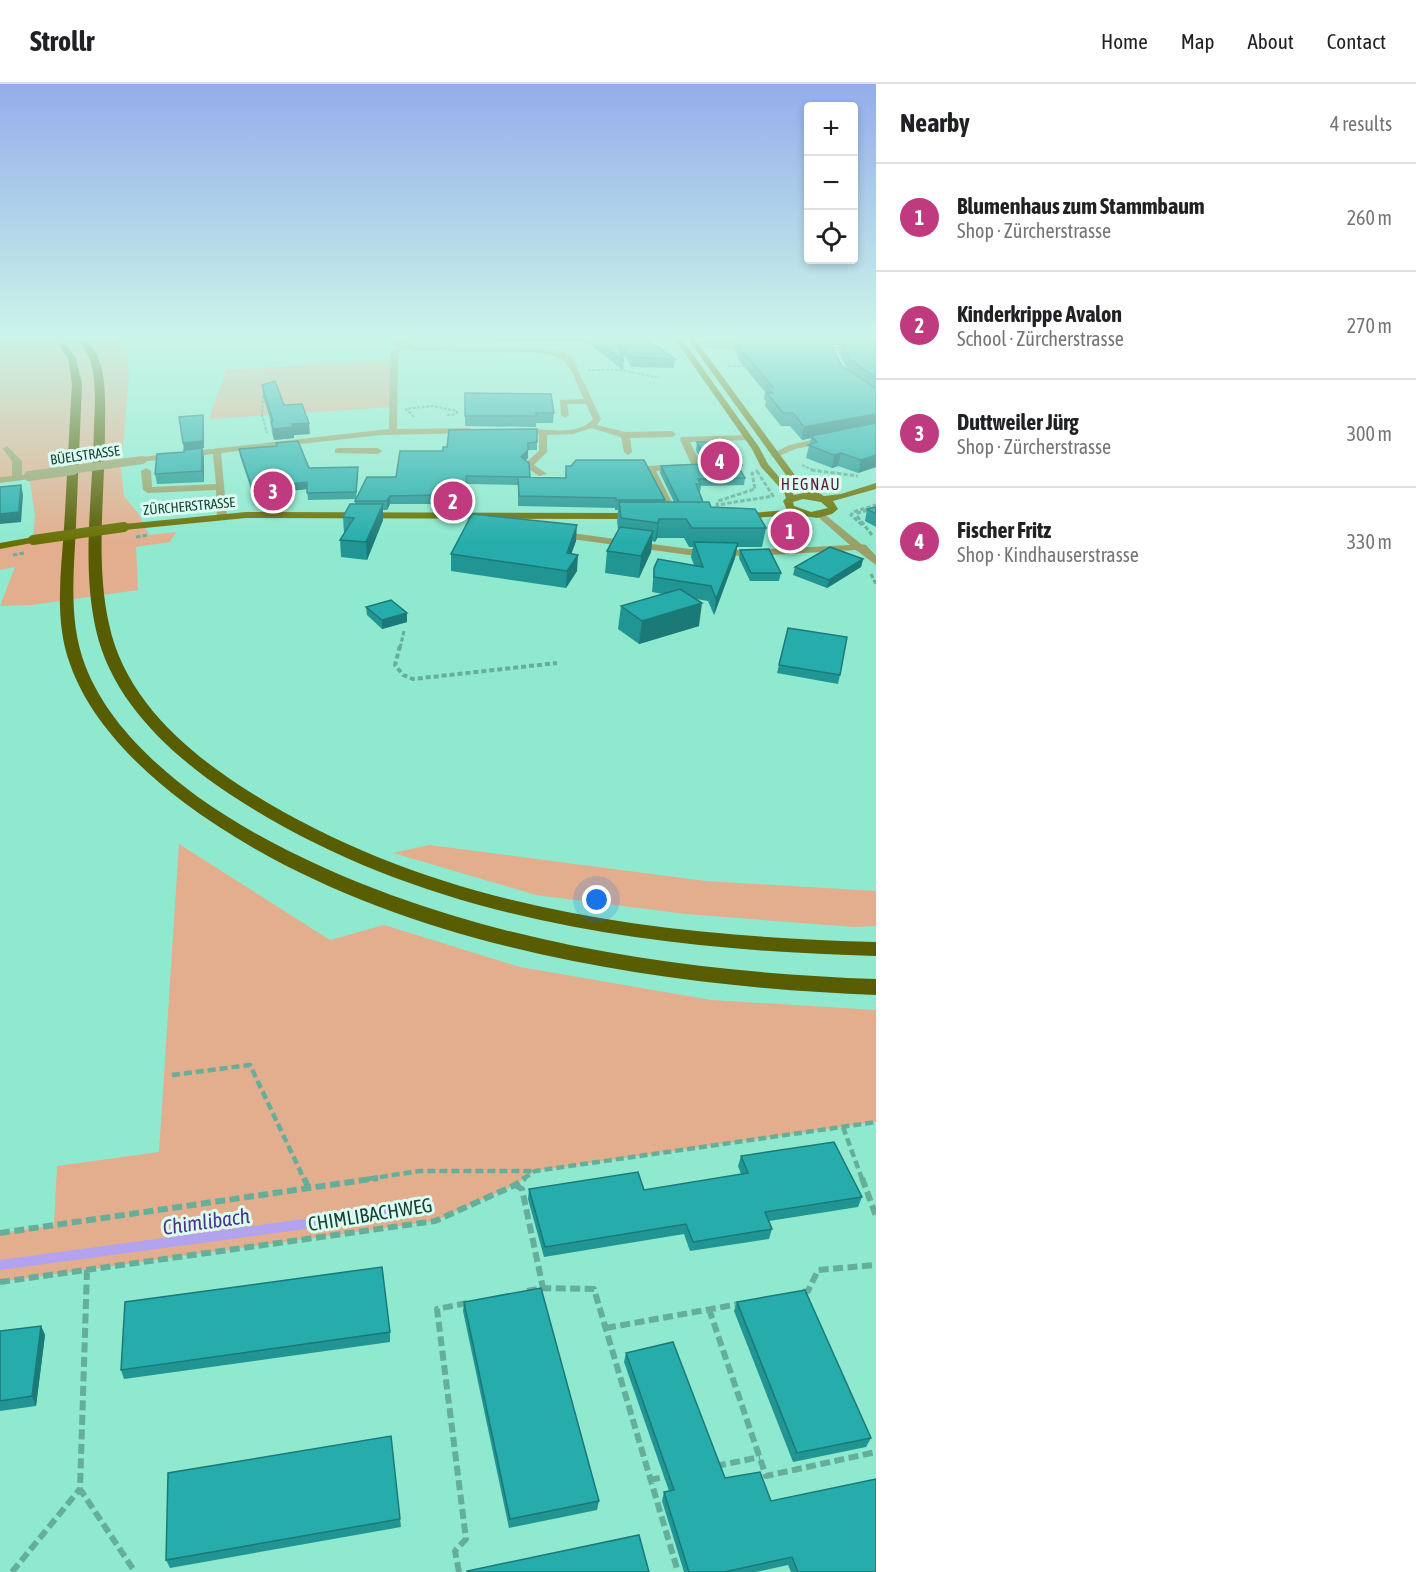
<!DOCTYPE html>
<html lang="en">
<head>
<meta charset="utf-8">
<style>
	:root { --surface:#fff; --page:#f6f6f6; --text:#202124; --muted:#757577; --line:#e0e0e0; --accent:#bf3a7e }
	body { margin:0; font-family:"Asap Condensed",sans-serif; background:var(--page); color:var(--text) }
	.controls { position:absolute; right:18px; top:18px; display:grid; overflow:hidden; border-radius:6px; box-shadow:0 3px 9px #0003 }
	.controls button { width:54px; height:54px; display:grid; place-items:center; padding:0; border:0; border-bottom:2px solid var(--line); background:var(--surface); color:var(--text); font:30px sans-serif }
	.you { position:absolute; left:597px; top:816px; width:21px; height:21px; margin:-15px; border:4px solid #fff; border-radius:50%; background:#1a73e8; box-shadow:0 0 0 9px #1a73e833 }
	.badge { display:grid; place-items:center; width:39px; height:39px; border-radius:50%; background:var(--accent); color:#fff; font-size:20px; font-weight:700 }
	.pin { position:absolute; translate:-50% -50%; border:3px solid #fff; box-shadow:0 2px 6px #0006 }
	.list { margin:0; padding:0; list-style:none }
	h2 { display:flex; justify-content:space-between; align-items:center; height:78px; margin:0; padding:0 24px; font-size:26px }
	h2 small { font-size:20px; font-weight:400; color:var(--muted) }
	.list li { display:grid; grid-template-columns:39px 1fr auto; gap:18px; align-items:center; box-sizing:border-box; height:108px; padding:0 24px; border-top:2px solid var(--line) }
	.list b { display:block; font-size:22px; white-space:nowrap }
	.list p { margin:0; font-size:20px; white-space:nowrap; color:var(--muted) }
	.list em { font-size:20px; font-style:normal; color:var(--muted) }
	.icon { flex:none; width:33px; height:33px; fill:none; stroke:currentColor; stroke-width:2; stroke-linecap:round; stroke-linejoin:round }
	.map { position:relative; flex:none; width:876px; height:1488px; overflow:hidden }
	header { display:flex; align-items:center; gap:36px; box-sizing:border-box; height:84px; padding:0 30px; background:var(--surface); border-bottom:2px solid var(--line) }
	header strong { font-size:28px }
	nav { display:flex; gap:33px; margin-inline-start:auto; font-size:21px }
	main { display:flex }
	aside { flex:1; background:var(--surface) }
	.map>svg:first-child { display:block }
</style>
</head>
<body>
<header>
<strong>Strollr</strong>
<nav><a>Home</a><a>Map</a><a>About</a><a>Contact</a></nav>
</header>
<main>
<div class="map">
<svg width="876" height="1488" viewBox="0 0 876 1488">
	<rect width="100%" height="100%" fill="#8ee9ce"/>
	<path fill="#e3ae8d" d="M 0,251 L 114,251 L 127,270 L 129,292 L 121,386 L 124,412 L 138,429 L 149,451 L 176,448 L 170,458 L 136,463 L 138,506 L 32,521 L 0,522 L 15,483 L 0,486 L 0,462 L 33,456 L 35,431 L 29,392 L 0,396 Z
		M 393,276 L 392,323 L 209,335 L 226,286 Z
		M 179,760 L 330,856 L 384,841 L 520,883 L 711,916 L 876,926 L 876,1038 L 535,1087 L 515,1101 L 435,1137 L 0,1198 L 0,1149 L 54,1141 L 57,1082 L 159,1068 Z
		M 429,761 L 705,797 L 876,807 L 876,842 L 854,843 L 686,830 L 536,811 L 393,769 Z"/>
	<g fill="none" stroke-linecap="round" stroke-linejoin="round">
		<path stroke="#b3a3ef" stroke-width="10" d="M 0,1181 L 417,1125"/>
		<path stroke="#65ae99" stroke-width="2" stroke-dasharray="3 1.5" stroke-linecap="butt" d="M 728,282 L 748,282
			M 588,286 L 621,286 L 660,294
			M 263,312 L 262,331 L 267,349
			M 414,333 L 406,325 L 432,322 L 457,327 L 456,330 L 447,331
			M 802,381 L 815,387"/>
		<path stroke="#65ae99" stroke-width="3" stroke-dasharray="4.5 2" stroke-linecap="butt" d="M 811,386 L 858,392
			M 757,387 L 773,412 L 717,421 L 718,417 L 755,405 L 752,389 Z
			M 862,441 L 851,431 L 853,428 L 876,421
			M 872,451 L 857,432 L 858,429 L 876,424
			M 871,490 L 876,500
			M 400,564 L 404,547"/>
		<path stroke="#65ae99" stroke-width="4" stroke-dasharray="5 3" stroke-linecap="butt" d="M 400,562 L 395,581 L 403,591 L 413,595 L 557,579"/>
		<path stroke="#65ae99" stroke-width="4.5" stroke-dasharray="8 4" stroke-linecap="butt" d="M 172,991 L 250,981 L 304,1095
			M 843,1043 L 862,1095
			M 368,1095 L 419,1087 L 535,1087
			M 523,1095 L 535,1087 L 876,1038"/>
		<path stroke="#65ae99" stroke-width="6" stroke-dasharray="10 4.5" stroke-linecap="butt" d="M 304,1094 L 309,1105
			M 862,1094 L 876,1132
			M 515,1101 L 522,1105 L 543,1204
			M 0,1149 L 378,1094
			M 87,1186 L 80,1405 L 135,1488
			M 0,1198 L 435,1137 L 515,1101 L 525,1094
			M 527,1207 L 543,1204 L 594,1205 L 678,1488
			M 803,1208 L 808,1207 L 818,1186 L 876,1181
			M 709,1225 L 766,1392 L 876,1368
			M 606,1244 L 739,1220
			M 716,1382 L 760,1373
			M 650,1396 L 668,1392
			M 12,1488 L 80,1405
			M 459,1488 L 455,1467 L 466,1455 L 437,1225 L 467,1219"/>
		<path fill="#999f67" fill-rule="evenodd" d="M 393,251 L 400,251 L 402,259 L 417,263 L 541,265 L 561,267 L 572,273 L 601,335 L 597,341 L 625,348 L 672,347 L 676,350 L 672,353 L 630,354 L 632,368 L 628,371 L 624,368 L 621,353 L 591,344 L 573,350 L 547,351 L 547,368 L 534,381 L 547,390 L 539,392 L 523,381 L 539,367 L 539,351 L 518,350 L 514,347 L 515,345 C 538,342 575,355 593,335 L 586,320 L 567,320 L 569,331 L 565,334 L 561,331 L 560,316 L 584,315 C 571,289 573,273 541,269 L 417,267 L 408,265 L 398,268 L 397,345 L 470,344 L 474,347 L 473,349 L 381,351 L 221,369 L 227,433 L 222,436 L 217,433 L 216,406 L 148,409 L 143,406 L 141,387 L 146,384 L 151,387 L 152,403 L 216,400 L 213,370 L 139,378 L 139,374 L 142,373 L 389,345 L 390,267 L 400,263 L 395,260 Z
			M 784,251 L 794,251 C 772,265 712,271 689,258 L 693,256 L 743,260 Z
			M 876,262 L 876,266 L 828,267 L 824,265 L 828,263 Z
			M 747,351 L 751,354 L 750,356 L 690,358 L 702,383 L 700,385 L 656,387 L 679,432 L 670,434 L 645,384 L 647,382 L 691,380 L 680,355 L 681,353 Z
			M 830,352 L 833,353 L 833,357 L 795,365 L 775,374 L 770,371 L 789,361 Z
			M 7,362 L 22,377 L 22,391 L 30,391 L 30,395 L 0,399 L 0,393 L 12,392 L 12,377 L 3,365 Z
			M 338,364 L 378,364 L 382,367 L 378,370 L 335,369 L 335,365 Z
			M 822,428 L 861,460 L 866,461 L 876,472 L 876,481 L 856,466 L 753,472 L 689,471 L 557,453 L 552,450 L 557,447 L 689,465 L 753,466 L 850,461 L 818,433 L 817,431 Z"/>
		<path fill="#696f03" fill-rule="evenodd" d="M 672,251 L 679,251 L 759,363 L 768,380 L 794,411 L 804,409 L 794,402 L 685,251 L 692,251 L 800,398 L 824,412 L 841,410 L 876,399 L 876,405 L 833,417 L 838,425 L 832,430 L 817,434 L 799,431 L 734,435 L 734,431 L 738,430 L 787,426 L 783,417 L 786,414 L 784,408 L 761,383 L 752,365 ZM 803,415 L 821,418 L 828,424 L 811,428 L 794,422 L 793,418 Z
			M 246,428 L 637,429 L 642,432 L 637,435 L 246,434 L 124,446 L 119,443 L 124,440 Z
			M 33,453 L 38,456 L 37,458 L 0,465 L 0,459 Z"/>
		<path fill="#585d02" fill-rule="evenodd" d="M 51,251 L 60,251 L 76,274 L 82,300 C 80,347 78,394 76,441 C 74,488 68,536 85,581 C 106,636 152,679 198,713 C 257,755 324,786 391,811 C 548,868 711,889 876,895 L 876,911 C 645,902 371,859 182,717 C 137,683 89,635 70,580 C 54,536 61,489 64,444 C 67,396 69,348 72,300 L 68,274 Z
			M 74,251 L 83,251 C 87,257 94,264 97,270 C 107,293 105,322 105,346 C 105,410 95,477 109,540 C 124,611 180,662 239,701 C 430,825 653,852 876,858 L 876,872 C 652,866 418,836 228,709 C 170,670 112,617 96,546 C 81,480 93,409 94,342 C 95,320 97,292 88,271 C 85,264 78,258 74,251 Z"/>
		<path stroke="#65ae99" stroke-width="3" stroke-dasharray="4.5 2" stroke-linecap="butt" d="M 136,453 L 149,451
			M 13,471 L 24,469"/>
		<path stroke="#999f67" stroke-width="8" d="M 63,387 L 142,376"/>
		<path stroke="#999f67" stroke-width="10" d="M 29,392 L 73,386"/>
		<path stroke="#696f03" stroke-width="10" d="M 33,456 L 124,443"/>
	</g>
	<path fill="#219593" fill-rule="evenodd" d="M 491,251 L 623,251 L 625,256 L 675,275 L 674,284 L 631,283 L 625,272 L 622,272 L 624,277 L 623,286 L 587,258 L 491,258 Z
		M 729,251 L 876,251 L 876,383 L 858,389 L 838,382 L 832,384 L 806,374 L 811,354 L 802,356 L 790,342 L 781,342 L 765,322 L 766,317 L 764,315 L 765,308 L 738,275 L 735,266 L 736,257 L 731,257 ZM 830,261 L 841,261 L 839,269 L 848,286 L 842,282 Z
		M 262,301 L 284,321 L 310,350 L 294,351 L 294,354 L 274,356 L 272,349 L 271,338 L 263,312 Z
		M 465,309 L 554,329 L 553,339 L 536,339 L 536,343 L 465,342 Z
		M 203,331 L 204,364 L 202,364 L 204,374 L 204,398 L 157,400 L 155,390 L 184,368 Z
		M 537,345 L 537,366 L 528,366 L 528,374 L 525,376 L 530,393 L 565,394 L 566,382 L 665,416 L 664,418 L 674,418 L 660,389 L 661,382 L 701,380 L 702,378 L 696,366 L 697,358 L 742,381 L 741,386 L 745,394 L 744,401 L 701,402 L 700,408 L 699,408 L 703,418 L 711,423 L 766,444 L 762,463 L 737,463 L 735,474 L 714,531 L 708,517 L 696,515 L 699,542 L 639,560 L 618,545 L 621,522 L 663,510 L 652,508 L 654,484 L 694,481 L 691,473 L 693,463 L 689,463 L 684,454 L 657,454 L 655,458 L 652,457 L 651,468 L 639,494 L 605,489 L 607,467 L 618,446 L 617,436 L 618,426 L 615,426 L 615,424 L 518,422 L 518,401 L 467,400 L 467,421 L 438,423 L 438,420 L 390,420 L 387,426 L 383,426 L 383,436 L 367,476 L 341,473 L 340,456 L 344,449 L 343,433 L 355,420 L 355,417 L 396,393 L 443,367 L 447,363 Z
		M 239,365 L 309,384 L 358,390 L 356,415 L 308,416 L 307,405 L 253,411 L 240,372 Z
		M 876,423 L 876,443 L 865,437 L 867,425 Z
		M 576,457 L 571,469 L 577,487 L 566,504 L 451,487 L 451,470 Z
		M 740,466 L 781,489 L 779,497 L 750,497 L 739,474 Z
		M 863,475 L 861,483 L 827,504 L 793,491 L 795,483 Z
		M 366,523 L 407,529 L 407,538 L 382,545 L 367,531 Z
		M 788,544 L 840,591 L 838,600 L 777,589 Z
		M 741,1072 L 862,1113 L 858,1123 L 769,1137 L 772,1145 L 769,1155 L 690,1167 L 684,1150 L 544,1173 L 528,1115 L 529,1105 L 644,1106 L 741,1090 L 738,1082 Z
		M 464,1218 L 599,1417 L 597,1426 L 509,1444 L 463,1227 Z
		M 737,1218 L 871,1354 L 866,1363 L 793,1378 L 734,1227 Z
		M 41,1242 L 45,1251 L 36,1322 L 0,1327 L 0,1247 Z
		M 390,1248 L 390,1258 L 124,1295 L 121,1286 Z
		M 626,1269 L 725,1394 L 771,1417 L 876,1488 L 791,1488 L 788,1481 L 756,1488 L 684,1488 L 662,1417 L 664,1408 L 669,1407 L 624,1278 Z
		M 400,1435 L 401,1443 L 170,1484 L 166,1476 Z"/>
	<path fill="#1b7978" d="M 744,251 L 778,251 L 743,258 Z
		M 618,263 L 626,263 L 625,272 L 617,273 Z
		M 876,330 L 876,342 L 811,352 L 811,354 L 802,356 L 804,343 Z
		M 203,331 L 204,364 L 202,364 L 204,374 L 204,398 L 202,387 L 184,367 L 183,359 Z
		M 309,339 L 310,350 L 294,351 L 294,354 L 274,356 L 273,345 L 292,340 Z
		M 528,366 L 528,374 L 521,381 L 521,373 Z
		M 841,369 L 838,382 L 832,384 L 834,371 Z
		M 876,371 L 876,383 L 858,389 L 861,376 Z
		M 307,398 L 308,405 L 253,411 L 252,404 Z
		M 21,401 L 23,411 L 21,438 L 0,440 L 0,430 Z
		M 390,412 L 390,420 L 387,426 L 387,417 Z
		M 383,420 L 383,436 L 367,476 L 366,458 Z
		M 659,435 L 657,454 L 655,458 L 658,439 Z
		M 577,441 L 576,457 L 566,485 L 567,469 Z
		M 653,447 L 651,468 L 639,494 L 641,472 Z
		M 738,459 L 735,474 L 714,531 L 716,515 Z
		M 578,471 L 577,487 L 566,504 L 567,487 Z
		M 863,475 L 861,483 L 827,504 L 829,496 Z
		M 702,519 L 699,542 L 639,560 L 642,537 Z
		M 407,529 L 407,538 L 382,545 L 382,536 Z
		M 41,1242 L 45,1251 L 36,1322 L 32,1312 Z"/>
	<path fill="#26adab" stroke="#1b7978" stroke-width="1.5" d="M 591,251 L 623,251 L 625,256 L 645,254 L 675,275 L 632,273 L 626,263 L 618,263 L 624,277 Z
		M 773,251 L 810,251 L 816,253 L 830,259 L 842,282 L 876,305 L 876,330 L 804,343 L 793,329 L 783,329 L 767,309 L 772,309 L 766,303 L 773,303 L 739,264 L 737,255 Z
		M 876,257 L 876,294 L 851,276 L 841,258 Z
		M 275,297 L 284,321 L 302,320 L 309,339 L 292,340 L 293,343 L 273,345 L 271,338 L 273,337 L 262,301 Z
		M 465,309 L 551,310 L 554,329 L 536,329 L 537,332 L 465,332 Z
		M 203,331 L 203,357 L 183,359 L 179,333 Z
		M 876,339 L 876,371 L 861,376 L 841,369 L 834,371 L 808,361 L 817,358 L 811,352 Z
		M 537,345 L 537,358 L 528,359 L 528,366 L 521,373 L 529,379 L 530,393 L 466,392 L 467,412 L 438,414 L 438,411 L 390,412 L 387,417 L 355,417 L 367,393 L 396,393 L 400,367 L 443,367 L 443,363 L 447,363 L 449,346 Z
		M 298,357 L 309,384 L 358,383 L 356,408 L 307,409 L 307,398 L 252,404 L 239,365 L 277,362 L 276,359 Z
		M 697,358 L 727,358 L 742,381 L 737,381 L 745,394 L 698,395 L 701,400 L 696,400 L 703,418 L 679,418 L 661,382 L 701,380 L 705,375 Z
		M 202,364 L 202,387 L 155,390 L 157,370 L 184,368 L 184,366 Z
		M 576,376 L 644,376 L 665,416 L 616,416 L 616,414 L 519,412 L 518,393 L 566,394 L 566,382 L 571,382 Z
		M 21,401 L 19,428 L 0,430 L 0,403 Z
		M 619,418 L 709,418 L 711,423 L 755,425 L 766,444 L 692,444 L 686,435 L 659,435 L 658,439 L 621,434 Z
		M 350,420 L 383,420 L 366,458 L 340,456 L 354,434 L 343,433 Z
		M 876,423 L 876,430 L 867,425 Z
		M 472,430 L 577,441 L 567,469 L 578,471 L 567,487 L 451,470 Z
		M 620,443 L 653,447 L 641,472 L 607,467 Z
		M 694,458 L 738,459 L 716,515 L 711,502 L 654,493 L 654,484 L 658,475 L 703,483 Z
		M 830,463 L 863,475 L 829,496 L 795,483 Z
		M 769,465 L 781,489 L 751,489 L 740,466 Z
		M 680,505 L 702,519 L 642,537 L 621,522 Z
		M 391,516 L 407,529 L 382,536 L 366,523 Z
		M 788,544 L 847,553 L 840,591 L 779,581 Z
		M 834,1058 L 862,1113 L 765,1128 L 772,1145 L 693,1158 L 686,1140 L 545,1163 L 529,1105 L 638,1088 L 644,1106 L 748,1089 L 741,1072 Z
		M 382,1183 L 390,1248 L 121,1286 L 125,1218 Z
		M 541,1204 L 599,1417 L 510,1435 L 464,1218 Z
		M 805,1206 L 871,1354 L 797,1369 L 737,1218 Z
		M 41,1242 L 32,1312 L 0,1317 L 0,1247 Z
		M 673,1258 L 725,1394 L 760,1388 L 771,1417 L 876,1395 L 876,1488 L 798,1488 L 792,1473 L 724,1488 L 689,1488 L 664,1408 L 674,1406 L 626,1269 Z
		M 391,1352 L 400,1435 L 166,1476 L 168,1389 Z
		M 639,1451 L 649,1488 L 467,1488 L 467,1487 Z"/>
	<linearGradient id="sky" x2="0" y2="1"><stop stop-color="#93adeb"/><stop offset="0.55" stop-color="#ccf5e9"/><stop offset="1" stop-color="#ccf5e9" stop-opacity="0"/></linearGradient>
	<rect width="876" height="460" fill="url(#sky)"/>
	<g text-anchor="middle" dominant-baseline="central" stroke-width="6" stroke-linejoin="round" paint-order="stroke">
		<g font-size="14" fill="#1a4136" stroke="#dcfef2">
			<text transform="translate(85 371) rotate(-8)">BÜELSTRASSE</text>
			<text transform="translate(189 422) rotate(-5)">ZÜRCHERSTRASSE</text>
		</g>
		<g font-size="16" letter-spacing="1.5" fill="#5c1c3b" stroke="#dcfef2">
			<text x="811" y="400">HEGNAU</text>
		</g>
		<g font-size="20" fill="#1a4136" stroke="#dcfef2">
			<text transform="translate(370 1130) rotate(-9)">CHIMLIBACHWEG</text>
		</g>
		<g font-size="21" font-style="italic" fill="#4e338b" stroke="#dcfef2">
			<text transform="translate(206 1137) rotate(-8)">Chimlibach</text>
		</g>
	</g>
</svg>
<div class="controls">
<button>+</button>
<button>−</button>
<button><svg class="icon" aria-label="locate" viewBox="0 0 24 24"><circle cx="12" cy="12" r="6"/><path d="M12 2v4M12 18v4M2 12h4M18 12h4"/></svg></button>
</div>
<div class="you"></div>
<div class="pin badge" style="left:790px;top:447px">1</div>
<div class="pin badge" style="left:453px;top:417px">2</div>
<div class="pin badge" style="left:273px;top:407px">3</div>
<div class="pin badge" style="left:720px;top:377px">4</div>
</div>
<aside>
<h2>Nearby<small>4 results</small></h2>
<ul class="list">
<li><span class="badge">1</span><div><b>Blumenhaus zum Stammbaum</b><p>Shop · Zürcherstrasse</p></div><em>260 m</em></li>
<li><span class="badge">2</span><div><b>Kinderkrippe Avalon</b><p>School · Zürcherstrasse</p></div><em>270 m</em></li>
<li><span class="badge">3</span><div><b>Duttweiler Jürg</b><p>Shop · Zürcherstrasse</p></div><em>300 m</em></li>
<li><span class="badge">4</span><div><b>Fischer Fritz</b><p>Shop · Kindhauserstrasse</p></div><em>330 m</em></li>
</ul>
</aside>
</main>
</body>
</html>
